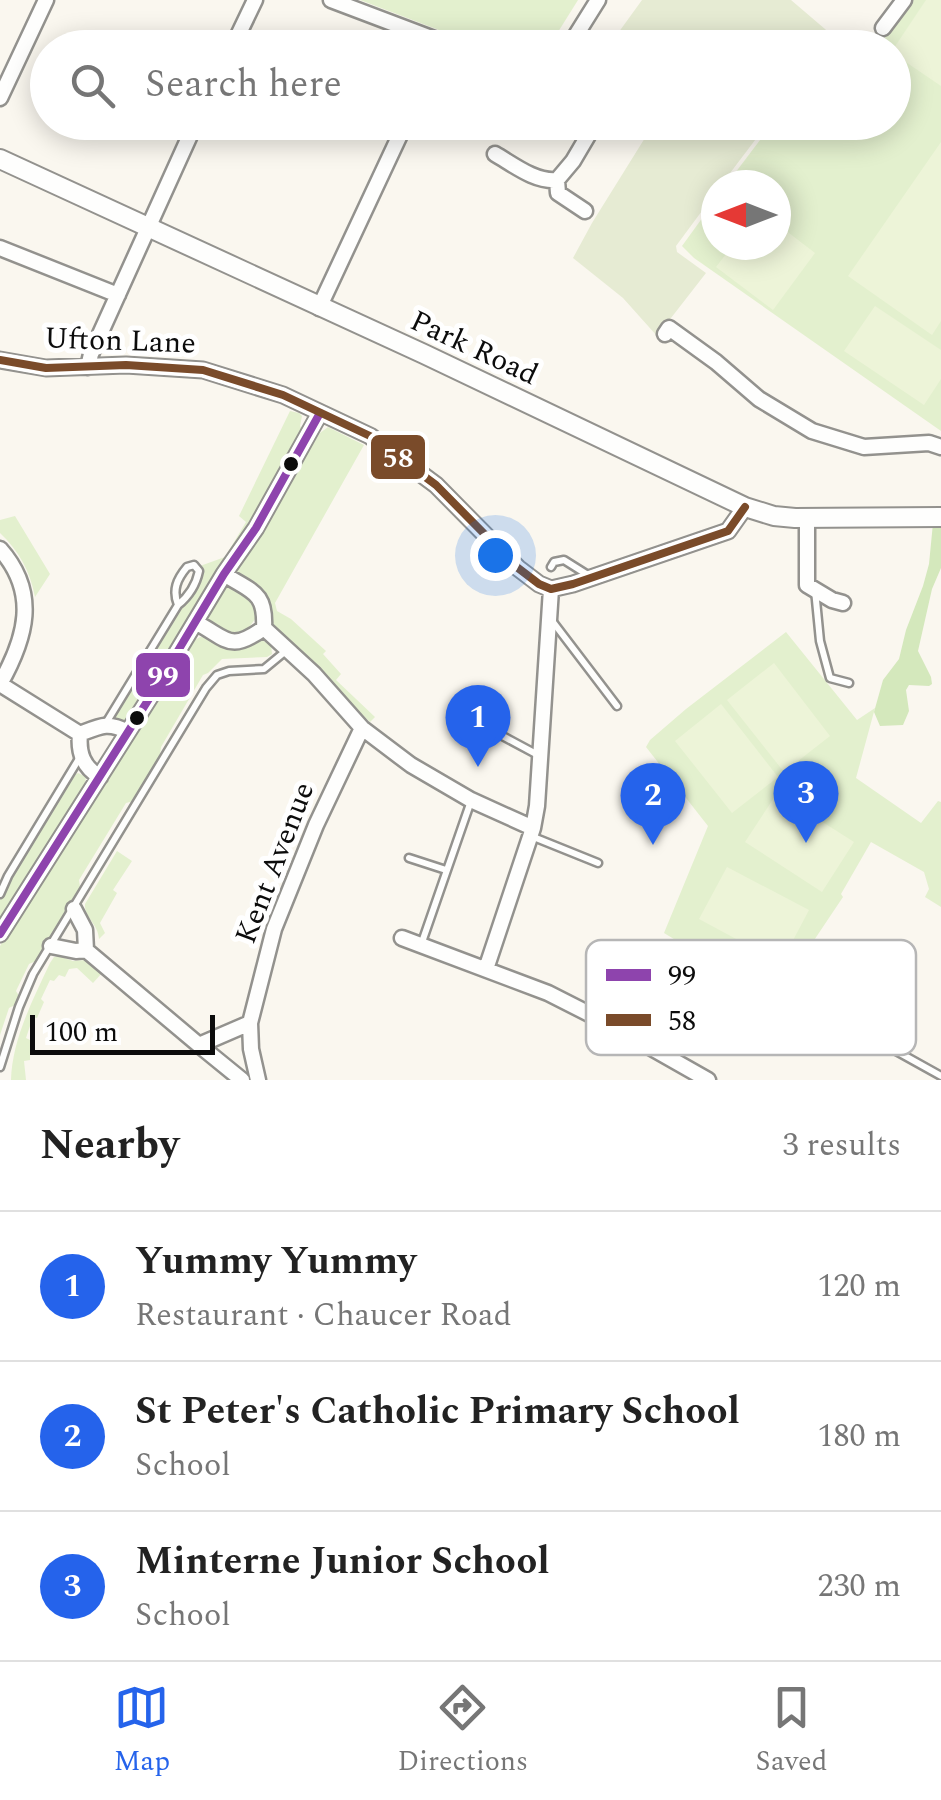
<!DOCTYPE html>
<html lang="en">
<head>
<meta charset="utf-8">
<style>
	:root { --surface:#fff; --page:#f6f6f6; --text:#222; --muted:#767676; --line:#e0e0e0; --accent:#2563eb }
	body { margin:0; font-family:Spectral,serif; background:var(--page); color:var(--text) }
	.compass { position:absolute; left:701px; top:170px; width:90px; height:90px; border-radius:50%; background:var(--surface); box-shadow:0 5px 25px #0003; rotate:270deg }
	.scale { position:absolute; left:30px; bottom:25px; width:185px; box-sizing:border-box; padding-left:10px; border:5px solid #0c0c0c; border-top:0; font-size:28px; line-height:35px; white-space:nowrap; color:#0c0c0c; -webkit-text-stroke:8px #fff; paint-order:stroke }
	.you { position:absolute; left:495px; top:555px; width:35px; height:35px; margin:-25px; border:8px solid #fff; border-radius:50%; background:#1a73e8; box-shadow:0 0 0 15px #1a73e833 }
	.badge { display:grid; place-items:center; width:65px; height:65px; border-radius:50%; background:var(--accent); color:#fff; font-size:32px; font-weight:700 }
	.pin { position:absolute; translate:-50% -82px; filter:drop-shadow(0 2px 5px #0008) }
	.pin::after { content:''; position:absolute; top:52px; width:35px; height:30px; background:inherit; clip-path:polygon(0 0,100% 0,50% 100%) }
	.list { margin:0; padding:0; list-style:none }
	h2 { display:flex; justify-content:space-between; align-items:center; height:130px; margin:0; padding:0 40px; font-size:42px }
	h2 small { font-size:32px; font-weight:400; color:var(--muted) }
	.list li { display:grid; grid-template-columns:65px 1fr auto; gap:30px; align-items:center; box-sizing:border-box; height:150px; padding:0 40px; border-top:2px solid var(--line) }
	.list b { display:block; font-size:38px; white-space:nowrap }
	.list p { margin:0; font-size:32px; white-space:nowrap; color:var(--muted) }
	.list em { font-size:32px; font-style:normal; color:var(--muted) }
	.icon { flex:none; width:55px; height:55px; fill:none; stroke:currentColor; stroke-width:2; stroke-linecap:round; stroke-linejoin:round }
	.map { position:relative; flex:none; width:941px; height:1080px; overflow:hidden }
	.search { position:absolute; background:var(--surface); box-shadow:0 5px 25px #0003; left:30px; right:30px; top:30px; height:110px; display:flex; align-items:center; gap:25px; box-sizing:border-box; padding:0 35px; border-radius:55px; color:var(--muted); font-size:38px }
	.sheet { height:580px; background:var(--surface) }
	nav { display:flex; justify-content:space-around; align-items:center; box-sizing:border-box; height:140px; border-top:2px solid var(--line); background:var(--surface); font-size:28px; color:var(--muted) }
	nav a { display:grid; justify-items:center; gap:5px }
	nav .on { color:var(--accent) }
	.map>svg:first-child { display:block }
</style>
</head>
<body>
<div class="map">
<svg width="941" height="1080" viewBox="0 0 941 1080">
	<rect width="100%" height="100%" fill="#faf7ef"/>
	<path fill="#e3f0ce" d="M 360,0 L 578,0 L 548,48 L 497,47 L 473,43 Z
		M 913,0 L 941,0 L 941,431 L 694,258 L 682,246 L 716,199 L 716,245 L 776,245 L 776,185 L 726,185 L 773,123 L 894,122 L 894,48 L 878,47 Z
		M 290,411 L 299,413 L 302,416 L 300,426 L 305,432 L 124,722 L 120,724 L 114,723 L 113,719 L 119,706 L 180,608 L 190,597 L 203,576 L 200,566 L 225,557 L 246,522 L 239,516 Z
		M 328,427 L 364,445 L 275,603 L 277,611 L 291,619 L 326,651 L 323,654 L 341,674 L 336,680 L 375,717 L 370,722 L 336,690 L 306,656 L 271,629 L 236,571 L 237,565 L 320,433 Z
		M 15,516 L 50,574 L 35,597 C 30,571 19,551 0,533 L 0,520 Z
		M 230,586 L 257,602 L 258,615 L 242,637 L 237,638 L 206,624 L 207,617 L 225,588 Z
		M 786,632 L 857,720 L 875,708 L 856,778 L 921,823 L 938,801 L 941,802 L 941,907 L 925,897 L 929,889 L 924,872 L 871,842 L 841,894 L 843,897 L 774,1000 L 664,933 L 708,826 L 646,747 L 650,740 L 686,709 Z
		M 200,637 L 208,637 L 235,649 C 248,642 258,635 271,645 L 272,654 L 267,657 L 222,659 L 208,673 L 203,675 L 161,747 C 160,765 143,785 134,801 L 126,803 L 79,880 L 80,887 L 36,961 L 29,964 L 16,991 L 19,996 L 15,1005 L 9,1008 L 0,1035 L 0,946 L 188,644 Z
		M 78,773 L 86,777 L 85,784 L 0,920 L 0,900 L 7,888 L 8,880 L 73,776 Z
		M 117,851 L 132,861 L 113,890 L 117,893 L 100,923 L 105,933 L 99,939 C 98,923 84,918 85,904 Z
		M 59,956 L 73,961 L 85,960 L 102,973 L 93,983 L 77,968 L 69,969 L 65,977 L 59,975 L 54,981 L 50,980 L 41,999 L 44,1002 L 37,1018 L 33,1017 L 26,1038 L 30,1040 L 30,1060 L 24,1061 L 26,1080 L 11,1080 C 12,1040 33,999 50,963 L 54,957 Z"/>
	<path fill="#d4e8bc" d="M 933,523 L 941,524 L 941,568 L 932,589 L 918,651 L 931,677 L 932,684 L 929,686 L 909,685 L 906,690 L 909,711 L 903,725 L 880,726 L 874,712 L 883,680 L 899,659 L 906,630 L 923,586 L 929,564 Z"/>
	<path fill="#e6ebd3" d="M 642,0 L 791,0 L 832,35 L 823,47 L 608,47 Z
		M 651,123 L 768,123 L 721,185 L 716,185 L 716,192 L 676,246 L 677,252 L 706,273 L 657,336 L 623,298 L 573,258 L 592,223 L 653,125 Z"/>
	<path fill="#edf4d8" d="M 926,0 L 941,0 L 941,86 L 894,54 L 894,48 Z
		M 941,142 L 941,321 L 932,335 L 848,276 Z
		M 776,223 L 815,253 L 773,310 L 716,267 L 733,245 L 776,245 Z
		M 875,306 L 941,350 L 941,379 L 924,405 L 844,351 Z
		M 774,663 L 830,736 L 784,772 L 727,700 Z
		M 721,704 L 778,777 L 732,813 L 675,741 Z
		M 777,793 L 854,842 L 822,892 L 745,842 Z
		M 727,867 L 809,910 L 781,963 L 699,919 Z"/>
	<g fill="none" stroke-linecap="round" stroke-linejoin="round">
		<defs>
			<path id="service" d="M 551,567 L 554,562 L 564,560 L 591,577
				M 815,590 L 820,641 L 830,678 L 849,683
				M 553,622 L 617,706
				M 467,717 L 538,755
				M 106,723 L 178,605 C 189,596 196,585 199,571 L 194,565 L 187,567 C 177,579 172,590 178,605
				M 531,836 L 598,863
				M 409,858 L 446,870
				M 0,894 L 8,876 L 80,757
				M 421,945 L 471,801
				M 799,997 L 941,1076
				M 0,1067 L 19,1007 L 33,974 L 206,688 L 217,675 L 229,671 L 264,669 L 287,650"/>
			<path id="minor" d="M 331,0 L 442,42 L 441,48
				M 883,28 L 904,0
				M 232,48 L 255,0
				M 568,48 L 598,0
				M 0,98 L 46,0
				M 495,154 C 514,165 535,182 557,180 L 573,161 L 596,122
				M 557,180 L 558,193 L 585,211
				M 0,248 L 118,295
				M 319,308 L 406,122
				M 665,334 L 669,328 L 716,362 L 759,399 L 812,431 L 864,447 L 929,443 L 941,447
				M 0,360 L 46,368 L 126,365 L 203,370 L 283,395 L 370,436 L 436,485 L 518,568 L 539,584 L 551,589 L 573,584 L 728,531 L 745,507
				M 88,367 L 91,354 L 196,122
				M 807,518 L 807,585 L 832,600 L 843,603
				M 0,549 C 39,593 26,638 0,684
				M 195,622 C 228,639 229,653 264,628 C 266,591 251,592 224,574
				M 264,628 L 314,674 L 362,728 L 411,765 L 471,800 L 533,828
				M 0,684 L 80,734
				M 100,777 C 83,767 78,753 80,734 C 100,726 108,721 128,732
				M 0,934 L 152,694 L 224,574 L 256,528 L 320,413
				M 402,938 L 548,993 L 611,1025 L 708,1080
				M 51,946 L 76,951 L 86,950 L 85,930 L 74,909
				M 86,950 L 199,1045
				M 486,969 L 533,828 L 537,806 L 551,589
				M 250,1023 L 251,1049 L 258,1080
				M 242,1080 L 199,1045 L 250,1023 L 274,929 L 316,825 L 362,728"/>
			<path id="tertiary" d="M 0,159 L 424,354 L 745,507 L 774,516 L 795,518 L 941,517"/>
		</defs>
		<use href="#service" stroke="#93928e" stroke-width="11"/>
		<use href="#minor" stroke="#93928e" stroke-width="19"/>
		<use href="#tertiary" stroke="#93928e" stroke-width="22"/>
		<use href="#service" stroke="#fefefd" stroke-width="6"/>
		<use href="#minor" stroke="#fefefd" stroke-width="14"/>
		<use href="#tertiary" stroke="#fefefd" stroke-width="18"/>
		<defs>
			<path id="bus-1" d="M 0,934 L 152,694 L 224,574 L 256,528 L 320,413"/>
			<path id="bus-2" d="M 0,360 L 46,368 L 126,365 L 203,370 L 283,395 L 370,436 L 436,485 L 518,568 L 539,584 L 551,589 L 573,584 L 728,531 L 745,507"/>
		</defs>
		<use href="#bus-1" stroke="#fff" stroke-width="15"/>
		<use href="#bus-2" stroke="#fff" stroke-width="15"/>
		<use href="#bus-1" stroke="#8e44ad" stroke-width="8"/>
		<use href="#bus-2" stroke="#7a4b2a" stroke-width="8"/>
	</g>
	<g fill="#0c0c0c" stroke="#fff" stroke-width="4">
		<circle cx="291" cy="464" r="9"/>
		<circle cx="137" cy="718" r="9"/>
	</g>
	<g text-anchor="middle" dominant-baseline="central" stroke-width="10" stroke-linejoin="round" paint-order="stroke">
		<g font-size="30" fill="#0c0c0c" stroke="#fff">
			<text transform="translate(120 341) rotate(2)">Ufton Lane</text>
			<text transform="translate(474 348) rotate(25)">Park Road</text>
			<text transform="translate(275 863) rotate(-69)">Kent Avenue</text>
		</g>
	</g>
	<rect x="586" y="940" width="330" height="115" rx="15" fill="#fff" stroke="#b6b6b6" stroke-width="2.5"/>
	<rect x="606" y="969" width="45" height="12" fill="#8e44ad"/>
	<rect x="606" y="1014" width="45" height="12" fill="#7a4b2a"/>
	<g font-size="28" fill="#0c0c0c">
		<text x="668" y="985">99</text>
		<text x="668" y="1030">58</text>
	</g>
	<g stroke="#fff" stroke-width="4">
		<rect x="369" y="433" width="58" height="48" rx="10" fill="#7a4b2a"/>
		<rect x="134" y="651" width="58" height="48" rx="10" fill="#8e44ad"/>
	</g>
	<g font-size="28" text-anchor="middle" font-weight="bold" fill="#fff">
		<text x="398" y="467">58</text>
		<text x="163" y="685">99</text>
	</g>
</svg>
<svg class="compass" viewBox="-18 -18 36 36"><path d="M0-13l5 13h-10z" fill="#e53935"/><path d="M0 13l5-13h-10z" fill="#767676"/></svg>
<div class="scale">100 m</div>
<div class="you"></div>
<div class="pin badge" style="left:478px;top:767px">1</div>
<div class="pin badge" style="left:653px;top:845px">2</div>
<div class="pin badge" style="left:806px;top:843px">3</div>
<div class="search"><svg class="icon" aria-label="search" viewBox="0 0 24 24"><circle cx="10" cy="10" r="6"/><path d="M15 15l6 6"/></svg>Search here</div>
</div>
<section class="sheet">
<h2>Nearby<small>3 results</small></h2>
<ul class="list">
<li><span class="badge">1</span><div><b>Yummy Yummy</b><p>Restaurant · Chaucer Road</p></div><em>120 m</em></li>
<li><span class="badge">2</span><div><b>St Peter's Catholic Primary School</b><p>School</p></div><em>180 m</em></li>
<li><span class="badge">3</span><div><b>Minterne Junior School</b><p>School</p></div><em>230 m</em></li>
</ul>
</section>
<nav>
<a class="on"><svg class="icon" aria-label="map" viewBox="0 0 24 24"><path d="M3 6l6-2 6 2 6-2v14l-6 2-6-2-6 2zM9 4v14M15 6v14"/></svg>Map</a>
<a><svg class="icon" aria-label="directions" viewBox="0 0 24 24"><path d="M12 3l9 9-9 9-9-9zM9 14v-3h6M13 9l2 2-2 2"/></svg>Directions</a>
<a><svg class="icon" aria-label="saved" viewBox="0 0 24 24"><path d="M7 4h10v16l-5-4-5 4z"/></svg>Saved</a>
</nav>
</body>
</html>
